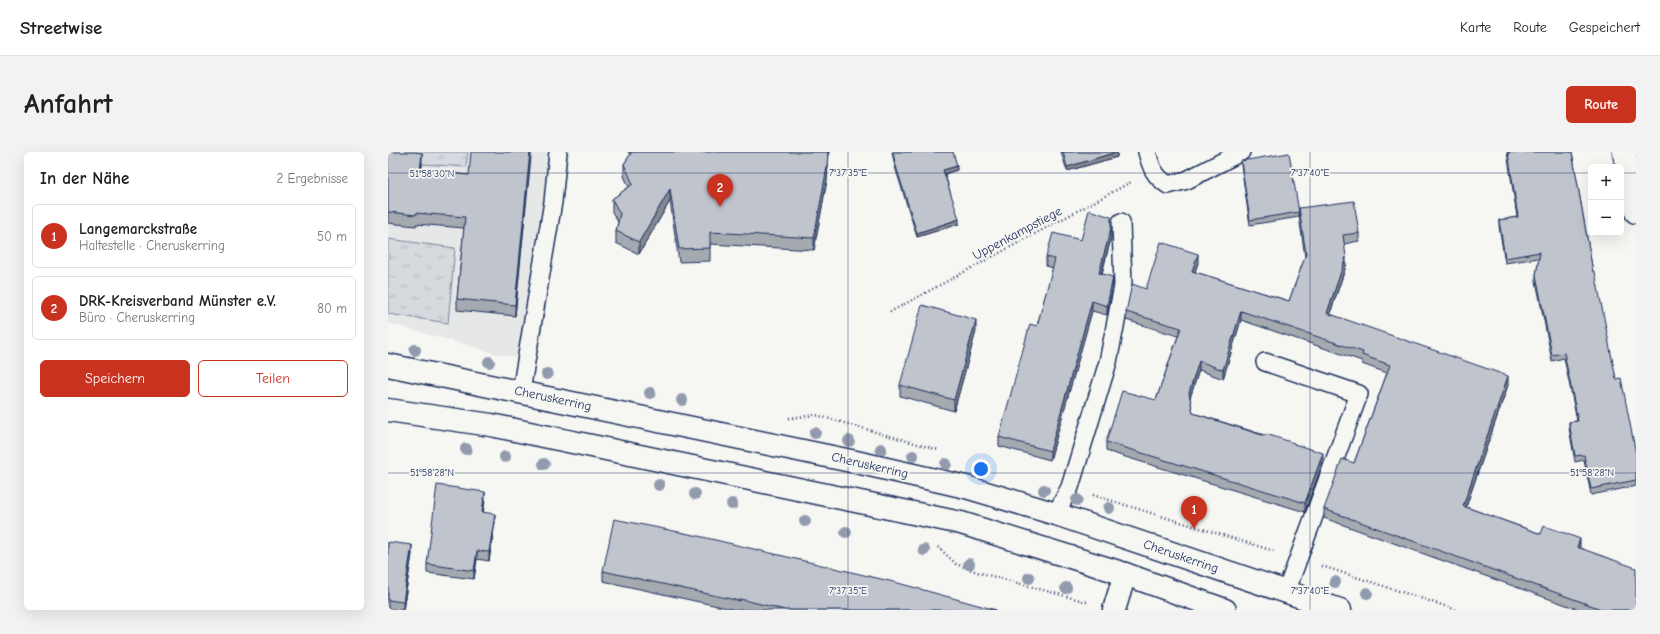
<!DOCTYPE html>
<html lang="de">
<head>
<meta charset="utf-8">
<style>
	:root { --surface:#fff; --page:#f2f2f2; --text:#202124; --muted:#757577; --line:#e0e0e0; --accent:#c8321e }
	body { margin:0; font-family:"Comic Neue",sans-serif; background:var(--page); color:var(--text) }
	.controls { position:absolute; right:12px; top:12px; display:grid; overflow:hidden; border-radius:6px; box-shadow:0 4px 16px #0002 }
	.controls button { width:36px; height:36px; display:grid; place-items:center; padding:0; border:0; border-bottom:1px solid var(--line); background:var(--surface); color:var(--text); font:20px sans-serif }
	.you { position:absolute; left:593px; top:317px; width:14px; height:14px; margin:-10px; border:3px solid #fff; border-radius:50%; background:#1a73e8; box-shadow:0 0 0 6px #1a73e833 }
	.badge { display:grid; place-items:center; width:26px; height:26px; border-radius:50%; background:var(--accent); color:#fff; font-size:13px; font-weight:700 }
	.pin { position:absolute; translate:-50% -33px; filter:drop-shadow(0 1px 2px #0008) }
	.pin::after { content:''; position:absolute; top:21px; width:14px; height:12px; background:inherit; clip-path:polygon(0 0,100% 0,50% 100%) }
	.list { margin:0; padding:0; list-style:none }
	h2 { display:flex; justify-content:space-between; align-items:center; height:52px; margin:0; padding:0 16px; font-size:17px }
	h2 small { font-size:13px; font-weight:400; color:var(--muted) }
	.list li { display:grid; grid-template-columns:26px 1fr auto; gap:12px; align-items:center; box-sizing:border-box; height:64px; margin:0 8px 8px; padding:0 8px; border:1px solid var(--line); border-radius:6px }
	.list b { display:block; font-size:15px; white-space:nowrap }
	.list p { margin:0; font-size:13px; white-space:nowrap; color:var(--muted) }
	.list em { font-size:13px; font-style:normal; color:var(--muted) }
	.actions { display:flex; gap:8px; padding:12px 16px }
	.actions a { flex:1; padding:9px 0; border:1px solid var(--accent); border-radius:6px; text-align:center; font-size:14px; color:var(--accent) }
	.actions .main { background:var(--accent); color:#fff }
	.map { position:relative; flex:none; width:1248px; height:458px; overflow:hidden; border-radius:6px }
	header { display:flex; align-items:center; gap:24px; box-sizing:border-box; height:56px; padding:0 20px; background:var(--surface); border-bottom:1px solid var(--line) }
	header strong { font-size:19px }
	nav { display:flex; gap:22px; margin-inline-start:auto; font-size:14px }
	.intro { display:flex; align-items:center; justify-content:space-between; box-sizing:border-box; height:96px; padding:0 24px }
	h1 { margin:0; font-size:28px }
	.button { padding:10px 18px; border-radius:6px; background:var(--accent); color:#fff; font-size:14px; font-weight:700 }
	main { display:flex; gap:24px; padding:0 24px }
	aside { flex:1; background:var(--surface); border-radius:6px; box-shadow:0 4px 16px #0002 }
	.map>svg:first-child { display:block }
</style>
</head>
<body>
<header>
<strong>Streetwise</strong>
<nav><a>Karte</a><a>Route</a><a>Gespeichert</a></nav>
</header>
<div class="intro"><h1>Anfahrt</h1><a class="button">Route</a></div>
<main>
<aside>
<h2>In der Nähe<small>2 Ergebnisse</small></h2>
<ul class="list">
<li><span class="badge">1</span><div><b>Langemarckstraße</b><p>Haltestelle · Cheruskerring</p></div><em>50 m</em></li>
<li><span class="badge">2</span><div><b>DRK-Kreisverband Münster e.V.</b><p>Büro · Cheruskerring</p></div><em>80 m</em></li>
</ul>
<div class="actions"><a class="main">Speichern</a><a>Teilen</a></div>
</aside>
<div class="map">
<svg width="1248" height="458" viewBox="0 0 1248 458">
	<defs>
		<pattern id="grass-tufts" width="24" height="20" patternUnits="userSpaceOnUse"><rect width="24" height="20" fill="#d6d9dd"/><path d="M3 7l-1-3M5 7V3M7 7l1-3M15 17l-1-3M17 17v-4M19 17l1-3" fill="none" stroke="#b7bbc0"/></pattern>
	</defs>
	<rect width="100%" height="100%" fill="#f6f6f2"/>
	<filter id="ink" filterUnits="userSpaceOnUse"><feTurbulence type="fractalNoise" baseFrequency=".025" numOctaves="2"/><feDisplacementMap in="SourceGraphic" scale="8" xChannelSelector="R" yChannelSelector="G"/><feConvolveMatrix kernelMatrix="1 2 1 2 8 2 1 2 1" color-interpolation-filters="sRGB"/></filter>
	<g filter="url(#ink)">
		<path fill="#e6e7e7" d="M 0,0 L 182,0 L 150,208 L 113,203 L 0,171 Z"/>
		<path fill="url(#grass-tufts)" stroke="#78849e" d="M 0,0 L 80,0 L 78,15 L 34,12 Z
			M 0,87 L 67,96 L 60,171 L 0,162 Z"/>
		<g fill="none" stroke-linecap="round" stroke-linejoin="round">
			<defs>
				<path id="service" d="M 759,0 C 763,15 766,24 780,33 L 799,28 L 853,0
					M 877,210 L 971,242 L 898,440
					M 133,239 L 165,50 L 170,0
					M 668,362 L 682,335 L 720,210 L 735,134 L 733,70"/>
				<path id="minor" d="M 1236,0 L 1248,60
					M 726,458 L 737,422"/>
				<path id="secondary" d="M 0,213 L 468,310 L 578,335 L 668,362 L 952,458
					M 0,258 L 103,273 L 573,371 L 737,422 L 837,458"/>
			</defs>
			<use href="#service" stroke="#1b2f5e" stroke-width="20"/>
			<use href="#minor" stroke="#1b2f5e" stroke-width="25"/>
			<use href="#secondary" stroke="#1b2f5e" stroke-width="25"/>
			<path stroke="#1b2f5e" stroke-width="2.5" stroke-dasharray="1 3" stroke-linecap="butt" d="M 502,160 L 743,30
				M 401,266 L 428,263 L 551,298
				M 705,343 L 886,399
				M 550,395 L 568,412 L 589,420 L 699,450
				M 934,414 L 1069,458"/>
			<use href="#service" stroke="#f6f6f2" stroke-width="17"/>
			<use href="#minor" stroke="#f6f6f2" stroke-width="22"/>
			<use href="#secondary" stroke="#f6f6f2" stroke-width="22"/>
		</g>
		<g fill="#929bae">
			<circle cx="27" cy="198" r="6"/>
			<circle cx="101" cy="210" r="6"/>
			<circle cx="159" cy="222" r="6"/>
			<circle cx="262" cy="241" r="6"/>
			<circle cx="294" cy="248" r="6"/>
			<circle cx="427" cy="281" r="6"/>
			<circle cx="461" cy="289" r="6"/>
			<circle cx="78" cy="297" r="6"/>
			<circle cx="493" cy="297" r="6"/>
			<circle cx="525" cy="304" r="6"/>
			<circle cx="117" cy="305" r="6"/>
			<circle cx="156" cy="312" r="6"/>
			<circle cx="558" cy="312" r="6"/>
			<circle cx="271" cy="333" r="6"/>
			<circle cx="656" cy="338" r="6"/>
			<circle cx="307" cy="342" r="6"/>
			<circle cx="689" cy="348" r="6"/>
			<circle cx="344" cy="352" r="6"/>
			<circle cx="721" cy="356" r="6"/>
			<circle cx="417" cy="369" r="6"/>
			<circle cx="458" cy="380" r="6"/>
			<circle cx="536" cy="398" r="6"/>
			<circle cx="581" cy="412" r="6"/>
			<circle cx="641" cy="426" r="6"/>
			<circle cx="947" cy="430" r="6"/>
			<circle cx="678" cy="436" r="6"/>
			<circle cx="979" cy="441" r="6"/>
		</g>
		<path fill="#a5a9b0" stroke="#1b2f5e" d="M 0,0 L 34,12 L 34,19 L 81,23 L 143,0 L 127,164 L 69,158 L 69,147 L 76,76 L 28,72 L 28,74 L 0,71 Z
			M 240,0 L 441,0 L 439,28 L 426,98 L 322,92 L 322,109 L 291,110 L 282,49 L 251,102 L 228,91 L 228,79 L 230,70 L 224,60 L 224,47 L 241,35 L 236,24 L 236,12 L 242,3 Z
			M 504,0 L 565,0 L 569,18 L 557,22 L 571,72 L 529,85 L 507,15 Z
			M 673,0 L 729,0 L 729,5 L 679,19 Z
			M 1119,0 L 1184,0 L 1205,120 L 1228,227 L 1248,302 L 1248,334 L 1203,343 L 1196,308 L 1187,310 L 1181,276 L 1181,270 L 1189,269 L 1176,206 L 1164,209 L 1148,129 L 1148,123 L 1151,106 L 1117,111 L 1111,74 L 1111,68 L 1129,65 Z
			M 853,9 L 911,60 L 911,65 L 862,73 L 853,13 Z
			M 911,56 L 971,81 L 971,89 L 956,92 L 958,114 L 942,162 L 1120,233 L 1078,355 L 1192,396 L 1248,458 L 1192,458 L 936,366 L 936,357 L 966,311 L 999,221 L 974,212 L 974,209 L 853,168 L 835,227 L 811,218 L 802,246 L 805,261 L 906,292 L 935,310 L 917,360 L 718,299 L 718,290 L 768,248 L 790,184 L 738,168 L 738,160 L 758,137 L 810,111 L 807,120 L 901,149 L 917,105 L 911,64 Z
			M 723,86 L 714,122 L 725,135 L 719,163 L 704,159 L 662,308 L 611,294 L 611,285 L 649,174 L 665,116 L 658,114 L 658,105 L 693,88 Z
			M 588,179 L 566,259 L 512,244 L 512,233 Z
			M 97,348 L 95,361 L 107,370 L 101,409 L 89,407 L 86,427 L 39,421 L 39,412 Z
			M 0,390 L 24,402 L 15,458 L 0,457 Z
			M 215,419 L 608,458 L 356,458 L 352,457 L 352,458 L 348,458 L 215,429 Z"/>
		<path fill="#868990" stroke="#1b2f5e" d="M 142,0 L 143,0 L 143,5 L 127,164 L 127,153 Z
			M 440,0 L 441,0 L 439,28 L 426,98 L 426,86 Z
			M 729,0 L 729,5 L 679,19 L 679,15 Z
			M 34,1 L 34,12 L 32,29 L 32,19 Z
			M 569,14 L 569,18 L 555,22 L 555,18 Z
			M 282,37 L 282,49 L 251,102 L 251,90 Z
			M 571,67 L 571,72 L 529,85 L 529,81 Z
			M 723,76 L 723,86 L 711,130 L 711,121 Z
			M 810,102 L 810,111 L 804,128 L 804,119 Z
			M 958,105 L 958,114 L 939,170 L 939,161 Z
			M 725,125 L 725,135 L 719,163 L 719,154 Z
			M 704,149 L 704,159 L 662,308 L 662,299 Z
			M 853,159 L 853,168 L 835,227 L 835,218 Z
			M 588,168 L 588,179 L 566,259 L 566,248 Z
			M 811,209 L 811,218 L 801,249 L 801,241 Z
			M 1120,224 L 1120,233 L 1075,363 L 1075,354 Z
			M 935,301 L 935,310 L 917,360 L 917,351 Z
			M 97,340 L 97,348 L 94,369 L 94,360 Z
			M 107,362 L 107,370 L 101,409 L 101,400 Z
			M 1192,387 L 1192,395 L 1189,403 L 1189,395 Z
			M 24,393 L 24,402 L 15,458 L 15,450 Z
			M 89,399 L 89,407 L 86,427 L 86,419 Z"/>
		<path fill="#c0c4cd" stroke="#1b2f5e" d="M 0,0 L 26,0 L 34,1 L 32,19 L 81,23 L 83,0 L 142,0 L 127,153 L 69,147 L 77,65 L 28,61 L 28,63 L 0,60 Z
			M 244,0 L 440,0 L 439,15 L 426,86 L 322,80 L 322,96 L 291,97 L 282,37 L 251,90 L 228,79 L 232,62 L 224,47 L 245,32 L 236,12 Z
			M 505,0 L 565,0 L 569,14 L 555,18 L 571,67 L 529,81 L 507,11 Z
			M 675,0 L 729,0 L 679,15 Z
			M 1120,0 L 1184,0 L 1205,120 L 1207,120 L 1228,227 L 1233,226 L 1248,302 L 1248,328 L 1203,337 L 1196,303 L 1187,304 L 1181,270 L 1190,269 L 1176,201 L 1164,203 L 1148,123 L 1152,100 L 1117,106 L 1111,68 L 1130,65 Z
			M 901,1 L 911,60 L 862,68 L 853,9 Z
			M 966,49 L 971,81 L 955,83 L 958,105 L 939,161 L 1120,224 L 1075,354 L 1153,382 L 1156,374 L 1174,380 L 1192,387 L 1189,395 L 1248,416 L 1248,458 L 1216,458 L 936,357 L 954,307 L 966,311 L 1002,213 L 974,203 L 975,200 L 853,159 L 835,218 L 811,209 L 801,241 L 805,261 L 877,284 L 878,282 L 906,291 L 906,292 L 935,301 L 917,351 L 718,290 L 734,239 L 768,248 L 793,176 L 738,160 L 744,132 L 758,137 L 773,90 L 810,102 L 804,119 L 901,149 L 918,102 L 911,56 Z
			M 701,58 L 723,65 L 723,76 L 711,121 L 725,125 L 719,154 L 704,149 L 662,299 L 611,285 L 642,172 L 649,174 L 667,107 L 658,105 L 665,81 L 693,88 Z
			M 534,153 L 588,168 L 566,248 L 512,233 Z
			M 49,333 L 97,340 L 94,360 L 107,362 L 101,400 L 89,399 L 86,419 L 39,412 Z
			M 226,367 L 306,383 L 510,431 L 608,458 L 397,458 L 352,447 L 352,449 L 215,419 Z
			M 0,390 L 24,393 L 15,450 L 0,448 Z"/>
	</g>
	<path fill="none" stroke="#1b2f5e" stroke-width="1" stroke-opacity="0.45" d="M 460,0 L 460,458M 922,0 L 922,458M 0,21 L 1203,21M 1233,21 L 1248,21M 0,321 L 1248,321"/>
	<g text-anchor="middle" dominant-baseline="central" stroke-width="3.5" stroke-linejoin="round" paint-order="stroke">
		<g font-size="13" fill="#1b2f5e" stroke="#f6f6f2">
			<text transform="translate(629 81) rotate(-28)">Uppenkampstiege</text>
			<text transform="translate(165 246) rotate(12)">Cheruskerring</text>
			<text transform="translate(482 313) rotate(13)">Cheruskerring</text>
			<text transform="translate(793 404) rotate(19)">Cheruskerring</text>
		</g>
	</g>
	<g font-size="10" text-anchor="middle" fill="#1b2f5e" stroke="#f6f6f2" stroke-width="3.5" stroke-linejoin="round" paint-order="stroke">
		<text x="460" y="24">7°37'35"E</text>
		<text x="922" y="24">7°37'40"E</text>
		<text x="44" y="25">51°58'30"N</text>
		<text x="44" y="324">51°58'28"N</text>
		<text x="1204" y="324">51°58'28"N</text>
		<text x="460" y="442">7°37'35"E</text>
		<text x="922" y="442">7°37'40"E</text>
	</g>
</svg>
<div class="controls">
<button>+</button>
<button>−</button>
</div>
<div class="you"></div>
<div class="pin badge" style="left:806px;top:377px">1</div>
<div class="pin badge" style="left:332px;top:55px">2</div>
</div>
</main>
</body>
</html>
